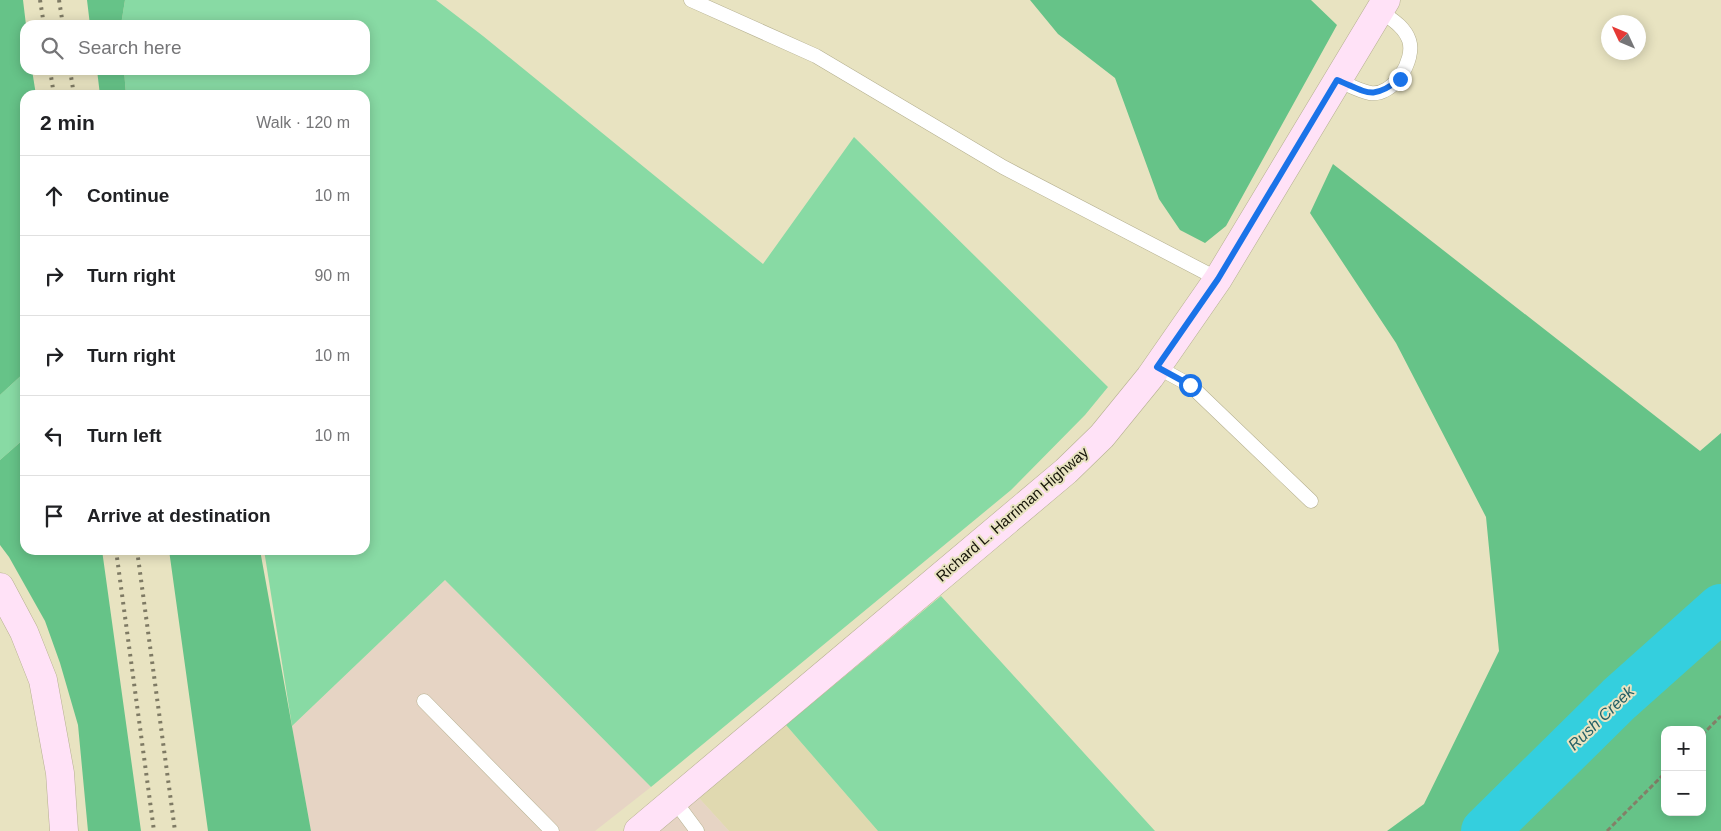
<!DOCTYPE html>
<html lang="en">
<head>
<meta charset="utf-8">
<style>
	:root { --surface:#fff; --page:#f6f6f6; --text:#202124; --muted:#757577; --line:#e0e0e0 }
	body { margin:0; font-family:Arial,sans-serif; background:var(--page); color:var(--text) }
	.controls { position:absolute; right:15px; bottom:15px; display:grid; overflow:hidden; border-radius:10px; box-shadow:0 2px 12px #0003 }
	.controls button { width:45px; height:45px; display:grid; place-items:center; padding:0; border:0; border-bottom:1px solid var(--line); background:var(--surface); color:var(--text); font:25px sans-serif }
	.compass { position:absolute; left:1601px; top:15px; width:45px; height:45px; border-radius:50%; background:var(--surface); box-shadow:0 2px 12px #0003; rotate:314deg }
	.stop { position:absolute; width:15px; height:15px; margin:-11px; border:4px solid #1a73e8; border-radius:50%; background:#fff }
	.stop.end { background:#1a73e8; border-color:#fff; box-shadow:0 1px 5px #0008 }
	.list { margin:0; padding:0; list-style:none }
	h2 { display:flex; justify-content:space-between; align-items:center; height:65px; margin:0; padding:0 20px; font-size:21px }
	h2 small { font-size:16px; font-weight:400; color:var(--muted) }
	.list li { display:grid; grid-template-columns:32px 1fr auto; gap:15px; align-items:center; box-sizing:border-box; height:80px; padding:0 20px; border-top:1px solid var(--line) }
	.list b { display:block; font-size:19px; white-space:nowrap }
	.list em { font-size:16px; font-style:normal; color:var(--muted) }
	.icon { flex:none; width:28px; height:28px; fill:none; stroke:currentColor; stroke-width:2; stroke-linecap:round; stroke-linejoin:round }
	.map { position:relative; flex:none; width:1721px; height:831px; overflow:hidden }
	.search { position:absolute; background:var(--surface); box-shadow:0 2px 12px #0003; left:20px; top:20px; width:350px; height:55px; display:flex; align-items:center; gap:12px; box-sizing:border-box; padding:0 18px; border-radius:15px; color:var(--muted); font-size:19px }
	.panel { position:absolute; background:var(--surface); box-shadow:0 2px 12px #0003; left:20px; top:90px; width:350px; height:465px; border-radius:15px }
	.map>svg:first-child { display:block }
</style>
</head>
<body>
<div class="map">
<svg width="1721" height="831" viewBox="0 0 1721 831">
	<rect width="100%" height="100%" fill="#e8e3c1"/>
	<path fill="#e0d9b0" d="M 786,725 L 878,831 L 729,831 L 699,798 Z"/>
	<path fill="#e6d4c4" d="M 445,580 L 651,787 L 595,831 L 311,831 L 292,726 Z
		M 699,798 L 729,831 L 660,831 Z"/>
	<path fill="#88daa4" d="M 125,0 L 436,0 L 483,36 L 763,264 L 854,137 L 1108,387 L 1085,415 L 1011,490 L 651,787 L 445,580 L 292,726 L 264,550 L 365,550 L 365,95 L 126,95 L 124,70 L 365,70 L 365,25 L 121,25 Z
		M 25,372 L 25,438 L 0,460 L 0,395 Z
		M 941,596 L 1155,831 L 878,831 L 786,725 Z"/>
	<path fill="#66c388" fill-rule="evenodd" d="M 0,0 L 23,0 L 26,25 L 25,70 L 32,70 L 36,95 L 25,95 L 25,372 L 0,395 Z
		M 87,0 L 125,0 L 121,25 L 90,25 Z
		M 1030,0 L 1311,0 L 1337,25 L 1226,226 L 1205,243 L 1180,230 L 1159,199 L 1115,78 L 1058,34 Z
		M 97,70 L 124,70 L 126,95 L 100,95 Z
		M 1333,164 L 1700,451 L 1721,433 L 1721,831 L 1387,831 L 1424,804 L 1499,651 L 1486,517 L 1396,343 L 1310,213 ZM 1665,730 L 1702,730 L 1702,812 L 1665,812 Z
		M 25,438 L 25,550 L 102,550 L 141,831 L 88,831 L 78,725 L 60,663 L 45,621 L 9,557 L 0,545 L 0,460 Z
		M 169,550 L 260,550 L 311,831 L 208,831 Z"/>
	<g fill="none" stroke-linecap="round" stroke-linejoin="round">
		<path stroke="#34cfde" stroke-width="48" d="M 1485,831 L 1619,699 L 1721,608"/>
		<defs>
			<path id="lane" d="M 691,0 L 816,56 L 1003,167 L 1218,279
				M 1337,80 C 1347,84 1359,91 1370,93 C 1393,97 1416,60 1409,40 C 1404,26 1391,19 1379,10
				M 1157,367 L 1190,385 L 1311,501
				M 424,701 L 552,831
				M 674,800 L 697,831"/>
			<path id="secondary" d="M 0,587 L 24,632 L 43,680 L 60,773 L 64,831
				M 638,831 L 1066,471 L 1102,436 L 1150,377 L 1218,279 L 1386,0"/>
		</defs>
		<use href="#lane" stroke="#b5b090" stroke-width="15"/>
		<use href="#secondary" stroke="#b5b090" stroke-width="29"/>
		<path stroke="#838068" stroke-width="3" stroke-dasharray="5 2.5" stroke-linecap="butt" d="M 1702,735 L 1721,716
			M 1607,831 L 1665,773"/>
		<use href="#lane" stroke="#fff" stroke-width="14"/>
		<use href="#secondary" stroke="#ffe2f7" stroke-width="28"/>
		<path stroke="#7e7a64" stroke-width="4" stroke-dasharray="2.5 5" stroke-linecap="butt" d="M 40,0 L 44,25
			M 59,0 L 63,25
			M 50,70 L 54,95
			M 70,70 L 74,95
			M 116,550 L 154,831
			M 137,550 L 175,831"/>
	</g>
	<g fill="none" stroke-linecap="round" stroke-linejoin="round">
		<path stroke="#1a73e8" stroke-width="6" d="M 1190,385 L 1157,367 L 1218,279 L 1337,80 C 1367,92 1372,101 1400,79"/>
	</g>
	<g text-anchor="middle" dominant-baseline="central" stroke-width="4" stroke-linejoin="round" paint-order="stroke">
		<g font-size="15" fill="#161408" stroke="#e8e3c1">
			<text transform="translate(1012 514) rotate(-41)">Richard L. Harriman Highway</text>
		</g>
		<g font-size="16" font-style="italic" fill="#245f66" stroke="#e8e3c1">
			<text transform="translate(1601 718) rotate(-44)">Rush Creek</text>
		</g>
	</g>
</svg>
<div class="controls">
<button>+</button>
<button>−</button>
</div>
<svg class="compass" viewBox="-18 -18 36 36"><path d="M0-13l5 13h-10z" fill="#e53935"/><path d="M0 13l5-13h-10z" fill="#757577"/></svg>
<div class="stop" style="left:1190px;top:385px"></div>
<div class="stop end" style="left:1400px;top:79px"></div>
<div class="search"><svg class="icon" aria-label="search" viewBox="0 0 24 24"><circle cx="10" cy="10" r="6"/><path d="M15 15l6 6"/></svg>Search here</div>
<section class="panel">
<h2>2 min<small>Walk · 120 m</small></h2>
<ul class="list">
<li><svg class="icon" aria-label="ahead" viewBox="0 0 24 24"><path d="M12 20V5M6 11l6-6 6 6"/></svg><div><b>Continue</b></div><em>10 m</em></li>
<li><svg class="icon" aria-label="right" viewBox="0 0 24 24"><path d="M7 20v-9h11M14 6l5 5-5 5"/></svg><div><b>Turn right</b></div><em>90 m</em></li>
<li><svg class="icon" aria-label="right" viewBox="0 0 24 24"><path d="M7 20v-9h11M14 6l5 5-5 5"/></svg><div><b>Turn right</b></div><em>10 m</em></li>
<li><svg class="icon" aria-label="left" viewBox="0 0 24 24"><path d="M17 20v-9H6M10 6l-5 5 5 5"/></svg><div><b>Turn left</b></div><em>10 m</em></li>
<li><svg class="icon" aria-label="arrive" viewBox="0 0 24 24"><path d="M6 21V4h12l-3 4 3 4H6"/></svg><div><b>Arrive at destination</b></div></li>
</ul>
</section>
</div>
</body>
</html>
